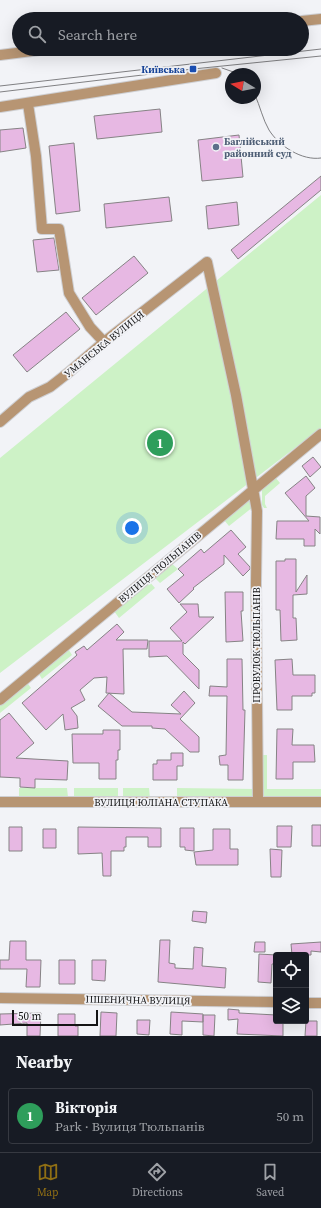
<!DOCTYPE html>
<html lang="en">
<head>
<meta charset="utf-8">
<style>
	:root { --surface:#171b24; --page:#242831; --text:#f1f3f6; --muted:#9ea1a6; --line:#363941; --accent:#906f14 }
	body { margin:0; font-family:"Source Serif 4",serif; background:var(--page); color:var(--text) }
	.controls { position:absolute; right:12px; bottom:12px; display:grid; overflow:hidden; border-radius:4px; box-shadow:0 4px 16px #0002 }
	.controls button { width:36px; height:36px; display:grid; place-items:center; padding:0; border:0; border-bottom:1px solid var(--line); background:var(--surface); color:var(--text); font:20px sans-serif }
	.compass { position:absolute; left:225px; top:68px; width:36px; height:36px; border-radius:50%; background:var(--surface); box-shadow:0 4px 16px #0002; rotate:280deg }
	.scale { position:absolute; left:12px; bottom:10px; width:86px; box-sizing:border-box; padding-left:4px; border:2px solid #141415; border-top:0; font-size:11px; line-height:14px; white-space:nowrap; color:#141415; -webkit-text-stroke:3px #f2f3f7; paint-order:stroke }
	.you { position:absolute; left:132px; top:528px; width:14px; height:14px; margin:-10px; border:3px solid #fff; border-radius:50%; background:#1a73e8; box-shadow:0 0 0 6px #1a73e833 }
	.badge { display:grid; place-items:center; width:26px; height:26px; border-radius:50%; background:var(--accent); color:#fff; font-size:13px; font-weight:700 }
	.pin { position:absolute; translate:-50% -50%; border:2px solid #fff; box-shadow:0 1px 4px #0006 }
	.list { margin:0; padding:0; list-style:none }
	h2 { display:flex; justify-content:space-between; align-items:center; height:52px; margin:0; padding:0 16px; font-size:17px }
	h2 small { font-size:13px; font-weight:400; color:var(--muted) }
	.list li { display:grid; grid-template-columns:26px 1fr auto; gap:12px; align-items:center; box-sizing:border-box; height:56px; margin:0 8px 8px; padding:0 8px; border:1px solid var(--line); border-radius:4px }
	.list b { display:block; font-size:15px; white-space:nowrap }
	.list p { margin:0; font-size:13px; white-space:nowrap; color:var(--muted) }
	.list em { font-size:13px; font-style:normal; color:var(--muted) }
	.icon { flex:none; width:22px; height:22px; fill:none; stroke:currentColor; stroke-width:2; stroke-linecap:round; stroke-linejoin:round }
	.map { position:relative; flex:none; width:321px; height:1036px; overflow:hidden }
	.search { position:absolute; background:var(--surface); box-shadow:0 4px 16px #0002; left:12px; right:12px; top:12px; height:44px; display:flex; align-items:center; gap:10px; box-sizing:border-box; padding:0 14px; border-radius:22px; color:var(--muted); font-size:15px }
	.sheet { height:116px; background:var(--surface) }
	nav { display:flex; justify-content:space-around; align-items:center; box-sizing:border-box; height:56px; border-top:1px solid var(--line); background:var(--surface); font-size:11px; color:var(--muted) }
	nav a { display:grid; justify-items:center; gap:2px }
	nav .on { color:var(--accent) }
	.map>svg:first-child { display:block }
</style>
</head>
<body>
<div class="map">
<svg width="321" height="1036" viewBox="0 0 321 1036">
	<rect width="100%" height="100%" fill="#f2f3f7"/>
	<path fill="#cdf2c6" d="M 321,195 L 321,428 L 0,673 L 0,458 Z
		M 275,477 L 280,483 L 265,496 L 265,504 L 267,508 L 264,508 L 262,505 L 262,489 Z
		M 252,498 L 253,507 L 229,526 L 224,520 Z
		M 171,563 L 178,569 L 160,583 L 155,578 Z
		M 149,581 L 155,588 L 119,618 L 114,611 Z
		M 67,647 L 72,655 L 42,679 L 37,671 Z
		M 26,681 L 31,688 L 0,713 L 0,702 Z
		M 261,755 L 267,755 L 267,789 L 321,789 L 321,797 L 266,799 L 262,793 Z
		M 19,788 L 67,788 L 68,797 L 19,798 Z
		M 74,788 L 118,788 L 118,800 L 74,798 Z
		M 123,788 L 149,788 L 150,799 L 123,800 Z
		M 177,788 L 256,789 L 258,798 L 177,799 Z"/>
	<path fill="#e7b8e3" stroke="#868385" d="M 160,109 L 162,132 L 97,139 L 94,116 Z
		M 23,128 L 26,148 L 0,152 L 0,130 Z
		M 239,135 L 243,177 L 202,181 L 198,140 Z
		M 74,143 L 80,211 L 56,214 L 49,146 Z
		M 321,176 L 321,190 L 238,259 L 231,250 Z
		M 169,197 L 172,221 L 106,228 L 104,204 Z
		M 237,202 L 239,225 L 208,229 L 206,206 Z
		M 54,238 L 59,270 L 37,272 L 33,240 Z
		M 134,256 L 148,273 L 96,315 L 82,298 Z
		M 66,312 L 80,329 L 27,372 L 13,355 Z
		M 313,457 L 321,467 L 310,477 L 302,466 Z
		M 306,476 L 315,488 L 306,496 L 306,516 L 320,517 L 320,534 L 315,529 L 315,546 L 304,546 L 304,539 L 276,539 L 277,521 L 309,521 L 285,493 Z
		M 231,530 L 246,547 L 238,554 L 250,567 L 250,569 L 243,576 L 224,555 L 224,564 L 193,588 L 194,589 L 179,603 L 167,589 L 184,575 L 178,569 L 201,549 L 204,553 Z
		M 285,559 L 296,559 L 296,592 L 307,575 L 307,594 L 293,595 L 293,618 L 296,618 L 297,640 L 281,641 L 280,610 L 276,610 L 276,561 L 285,561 Z
		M 225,592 L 243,592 L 243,611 L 241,611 L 243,641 L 226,642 Z
		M 180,604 L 198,604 L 199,617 L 214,617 L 185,644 L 183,642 L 183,654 L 199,670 L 199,689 L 167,656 L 149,657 L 149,641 L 182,641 L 170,628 L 187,612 Z
		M 117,624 L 124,632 L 116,640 L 148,640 L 147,649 L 123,649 L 124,694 L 106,693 L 107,677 L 94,678 L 80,690 L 85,700 L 71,708 L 77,716 L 78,728 L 65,730 L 63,714 L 46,730 L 22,703 L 77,655 L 75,652 L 84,646 L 87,650 Z
		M 227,659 L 242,659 L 243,710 L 245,710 L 243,780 L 228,780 L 228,765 L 220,765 L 219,756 L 226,755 L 227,696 L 209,696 L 210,686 L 227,687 Z
		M 292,659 L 293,675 L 315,675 L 315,693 L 312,693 L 312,696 L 292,696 L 292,710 L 277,710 L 275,660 Z
		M 184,691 L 195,703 L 180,719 L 199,737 L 199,752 L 190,752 L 165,729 L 152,728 L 152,726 L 122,726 L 98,706 L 109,693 L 132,712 L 181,714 L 171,705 Z
		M 9,713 L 34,743 L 16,758 L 68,761 L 67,780 L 35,779 L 35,788 L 20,787 L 20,778 L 0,777 L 0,720 Z
		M 277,729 L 293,729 L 292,745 L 314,745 L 315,762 L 293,762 L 293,779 L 276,779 Z
		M 103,730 L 120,730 L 120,750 L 118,750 L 118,760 L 116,760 L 116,779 L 99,779 L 99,763 L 73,763 L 72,734 L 103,734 Z
		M 171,753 L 183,753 L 183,766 L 177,766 L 177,780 L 153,780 L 153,764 L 157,764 L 157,760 L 171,760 Z
		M 312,825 L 321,825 L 321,846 L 312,846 Z
		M 277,826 L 292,826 L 291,847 L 277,847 Z
		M 9,827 L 22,827 L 22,851 L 9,851 Z
		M 78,827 L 161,828 L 161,847 L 148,847 L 148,837 L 126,837 L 126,847 L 124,847 L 124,851 L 111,851 L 111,876 L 103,876 L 102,853 L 78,854 Z
		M 180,828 L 194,828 L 194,851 L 185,850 L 185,847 L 180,847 Z
		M 43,829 L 56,829 L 56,848 L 43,848 Z
		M 213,829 L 230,829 L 230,849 L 238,849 L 238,865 L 196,865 L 194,852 L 213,850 Z
		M 270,849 L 282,850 L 281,877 L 271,877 Z
		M 193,911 L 207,912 L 206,923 L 192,921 Z
		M 160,940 L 170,940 L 169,963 L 175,964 L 175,968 L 193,969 L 194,947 L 203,948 L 202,966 L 226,968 L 225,988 L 158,982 Z
		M 10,941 L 26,941 L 26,960 L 41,960 L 40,987 L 26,987 L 27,969 L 0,969 L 0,960 L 9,960 Z
		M 255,942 L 265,942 L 265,952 L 254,952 Z
		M 321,942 L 321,952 L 311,951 L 311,955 L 292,955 L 291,944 Z
		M 259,954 L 276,955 L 276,964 L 272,964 L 271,983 L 258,982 Z
		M 59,960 L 75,960 L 75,984 L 59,984 Z
		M 92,960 L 106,960 L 105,981 L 92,980 Z
		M 228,1009 L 239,1010 L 239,1013 L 276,1015 L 276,1021 L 283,1021 L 283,1036 L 237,1034 L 238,1019 L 228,1020 Z
		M 101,1012 L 117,1013 L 116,1036 L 100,1036 Z
		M 171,1012 L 203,1014 L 203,1022 L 182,1021 L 182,1035 L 170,1034 Z
		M 41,1013 L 40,1036 L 27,1036 L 27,1023 L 0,1025 L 0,1014 Z
		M 58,1014 L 75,1014 L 75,1026 L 78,1026 L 78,1036 L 58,1036 Z
		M 203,1015 L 215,1015 L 214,1036 L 203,1035 Z
		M 137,1020 L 150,1020 L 149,1035 L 137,1034 Z
		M 306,1021 L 317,1021 L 317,1036 L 305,1036 Z"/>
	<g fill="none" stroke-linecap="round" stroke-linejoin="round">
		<defs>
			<path id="minor" d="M 28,104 L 36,156 L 42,229 L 59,229 L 69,293 L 90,327 L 104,342
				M 0,107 L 216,73
				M 0,422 L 29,397 L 50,387 L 68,373 L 104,342 L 207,262 L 236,395 L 257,511 L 256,583 L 258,801
				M 0,700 L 321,434
				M 0,802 L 321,802
				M 0,998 L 276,1002
				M 306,1003 L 321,1003"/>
			<path id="tertiary" d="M 302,21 L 321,19
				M 0,55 L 48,49"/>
		</defs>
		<use href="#minor" stroke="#cecfd3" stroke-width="12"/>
		<use href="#tertiary" stroke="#cecfd3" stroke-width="12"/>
		<use href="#minor" stroke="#b79573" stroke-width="10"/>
		<use href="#tertiary" stroke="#b79573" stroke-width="10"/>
		<path stroke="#808083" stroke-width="1" d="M 222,68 L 239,74
			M 0,86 L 321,49
			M 0,92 L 193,69 L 321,56
			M 255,95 C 260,106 263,120 269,130 C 279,146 302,161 321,158"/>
	</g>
	<rect fill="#1a4fb4" stroke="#f2f3f7" stroke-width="1.5" x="189" y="65" width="8" height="8" rx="2"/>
	<circle fill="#5c6f8a" stroke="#f2f3f7" stroke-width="1.5" cx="216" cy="147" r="4"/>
	<g text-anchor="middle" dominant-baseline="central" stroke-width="3.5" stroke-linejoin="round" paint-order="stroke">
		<g font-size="10" font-weight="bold" fill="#164399" stroke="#f2f3f7" text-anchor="end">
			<text x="185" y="69">Київська</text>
		</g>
		<g font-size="10" font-weight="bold" fill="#4e5e75" stroke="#f2f3f7" text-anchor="start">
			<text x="224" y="141">Баглійський<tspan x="224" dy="12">районний суд</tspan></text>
		</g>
		<g font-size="10" fill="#141415" stroke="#f2f3f7">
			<text transform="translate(104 344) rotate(-39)">УМАНСЬКА ВУЛИЦЯ</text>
			<text transform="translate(160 567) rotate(-40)">ВУЛИЦЯ ТЮЛЬПАНІВ</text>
			<text transform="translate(256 645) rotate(-90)">ПРОВУЛОК ТЮЛЬПАНІВ</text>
			<text x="161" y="802">ВУЛИЦЯ ЮЛІАНА СТУПАКА</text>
			<text transform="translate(138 1000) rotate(1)">ПШЕНИЧНА ВУЛИЦЯ</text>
		</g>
	</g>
</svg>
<div class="controls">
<button><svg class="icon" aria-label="locate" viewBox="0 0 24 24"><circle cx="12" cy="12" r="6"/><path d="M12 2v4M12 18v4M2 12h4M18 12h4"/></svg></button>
<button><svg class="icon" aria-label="layers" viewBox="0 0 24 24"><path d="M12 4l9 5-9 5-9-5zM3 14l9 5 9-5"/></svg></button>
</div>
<svg class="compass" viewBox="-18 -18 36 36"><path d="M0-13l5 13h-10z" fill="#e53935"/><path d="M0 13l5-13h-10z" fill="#9ea1a6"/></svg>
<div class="scale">50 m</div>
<div class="you"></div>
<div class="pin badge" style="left:160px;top:443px;background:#2e9e5b">1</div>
<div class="search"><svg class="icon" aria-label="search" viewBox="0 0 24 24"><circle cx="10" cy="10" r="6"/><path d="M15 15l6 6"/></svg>Search here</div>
</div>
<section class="sheet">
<h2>Nearby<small></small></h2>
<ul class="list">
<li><span class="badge" style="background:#2e9e5b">1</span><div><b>Вікторія</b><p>Park · Вулиця Тюльпанів</p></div><em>50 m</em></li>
</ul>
</section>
<nav>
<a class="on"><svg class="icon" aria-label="map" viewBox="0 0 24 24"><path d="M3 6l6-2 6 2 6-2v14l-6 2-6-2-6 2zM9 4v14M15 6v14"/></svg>Map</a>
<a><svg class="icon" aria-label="directions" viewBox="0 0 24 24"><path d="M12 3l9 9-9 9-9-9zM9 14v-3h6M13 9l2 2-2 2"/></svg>Directions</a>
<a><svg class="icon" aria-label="saved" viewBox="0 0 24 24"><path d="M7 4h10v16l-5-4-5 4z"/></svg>Saved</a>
</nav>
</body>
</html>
